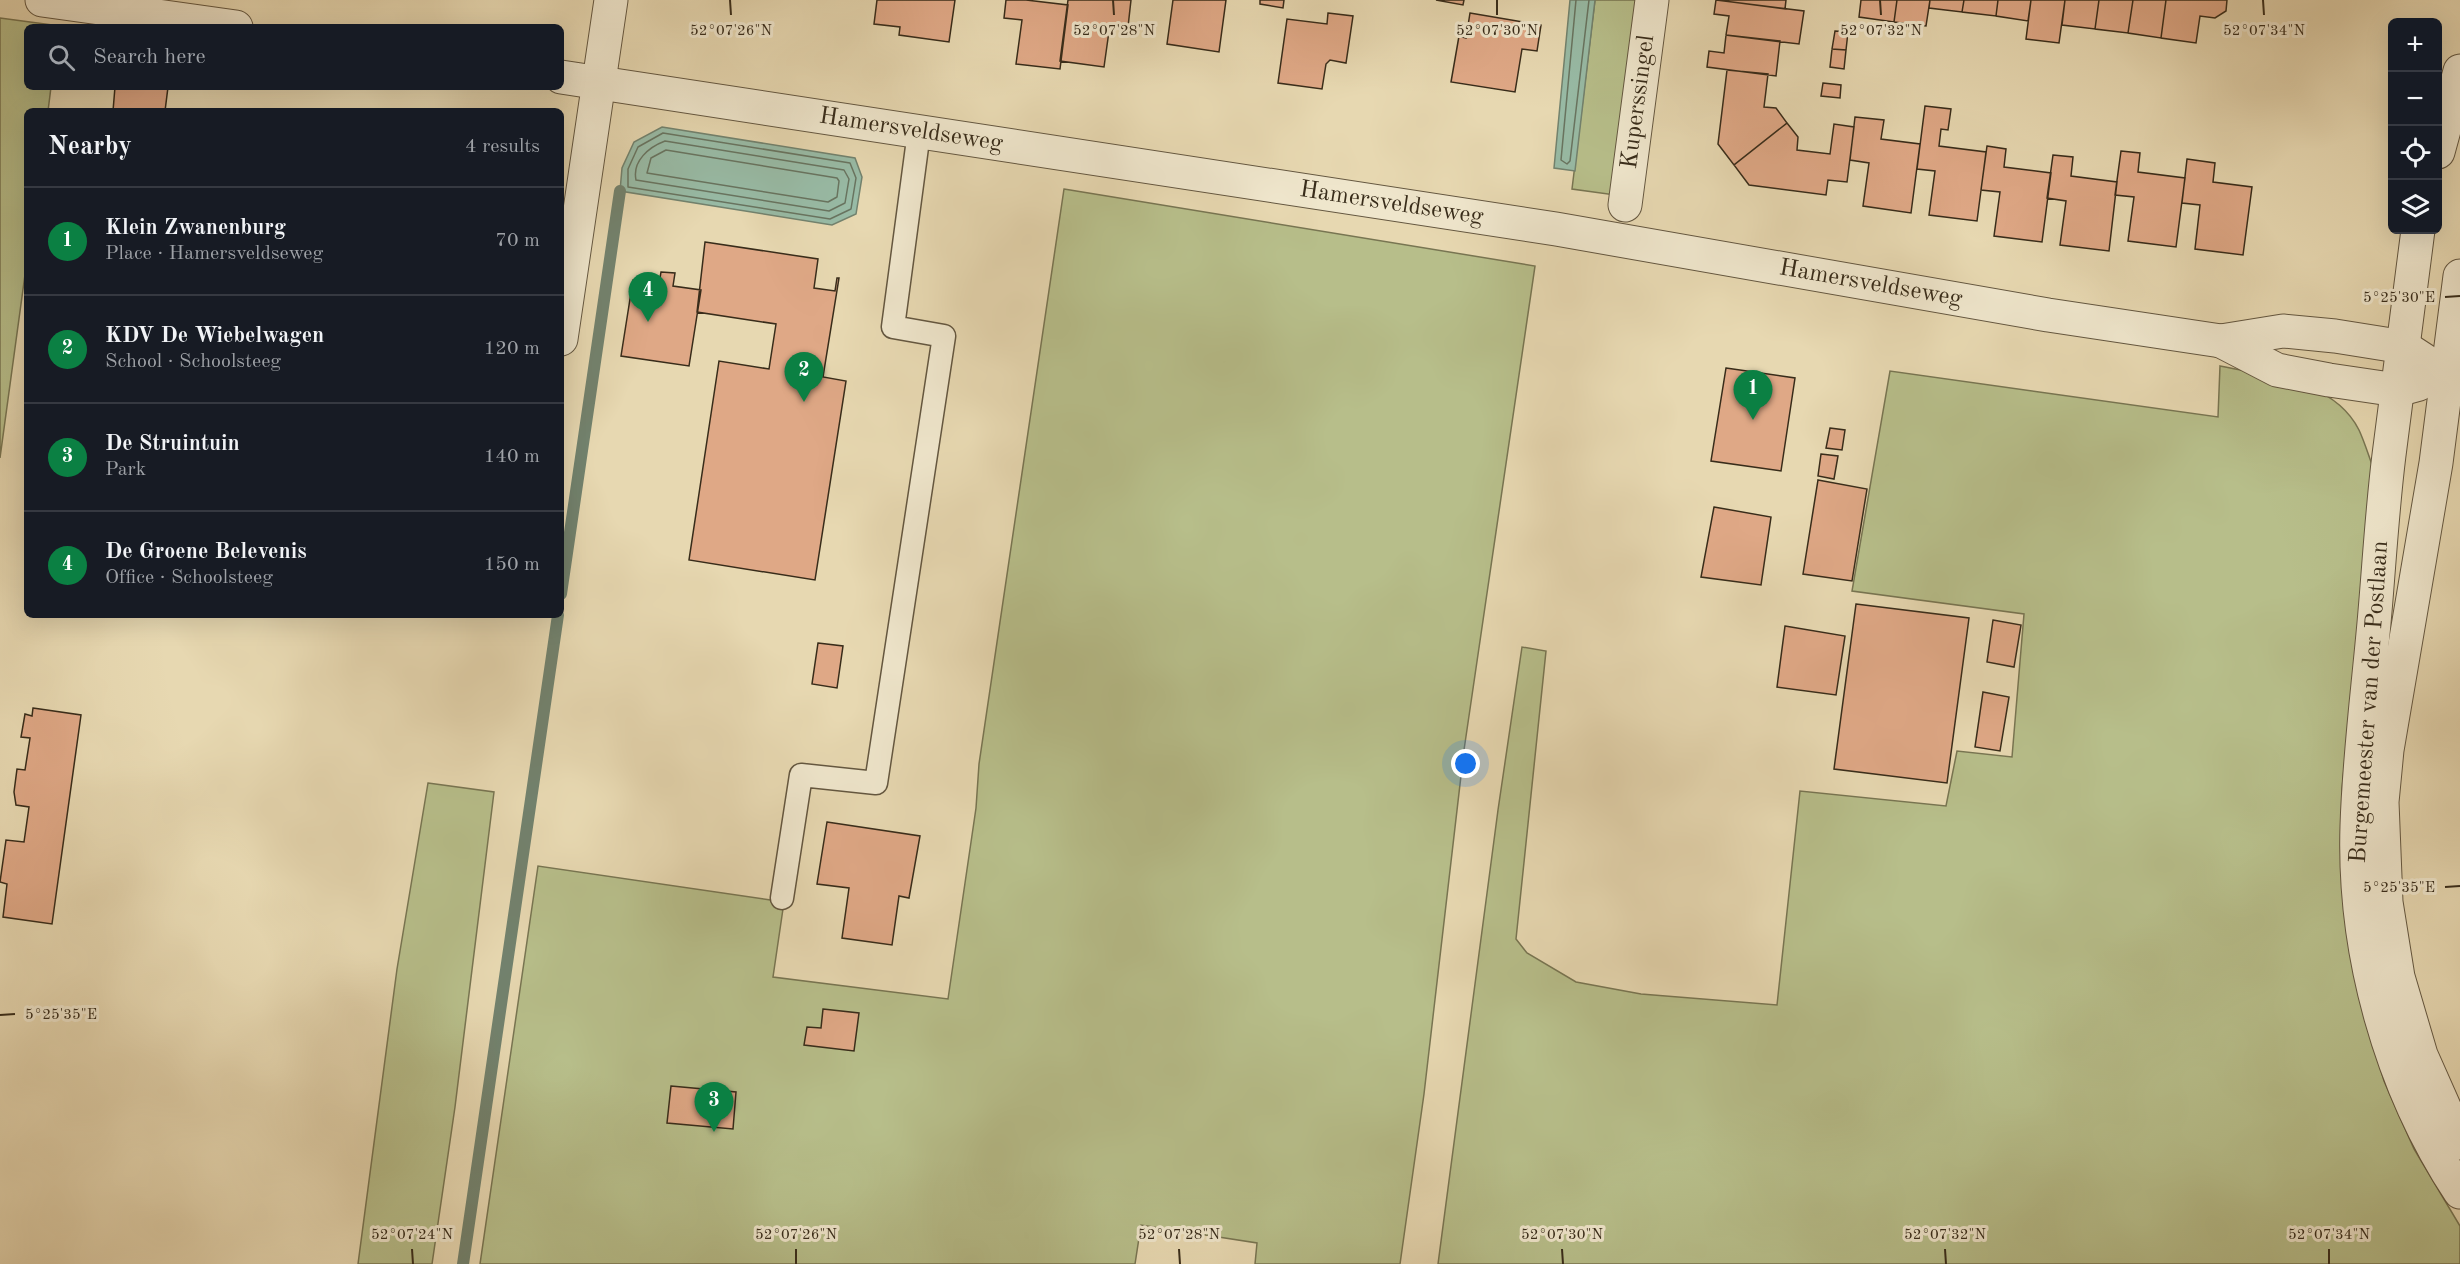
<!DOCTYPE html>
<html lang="en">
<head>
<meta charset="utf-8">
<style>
	:root { --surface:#171b24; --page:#242831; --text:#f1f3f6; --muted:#9ea1a6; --line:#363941; --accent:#0b8043 }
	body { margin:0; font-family:"Old Standard TT",serif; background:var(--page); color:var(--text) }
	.controls { position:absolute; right:18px; top:18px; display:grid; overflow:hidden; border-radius:9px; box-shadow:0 6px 24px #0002 }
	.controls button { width:54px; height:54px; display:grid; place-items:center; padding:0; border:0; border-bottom:2px solid var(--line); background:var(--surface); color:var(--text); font:30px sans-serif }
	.you { position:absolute; left:1466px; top:764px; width:21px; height:21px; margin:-15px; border:4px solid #fff; border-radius:50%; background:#1a73e8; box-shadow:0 0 0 9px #1a73e833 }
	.badge { display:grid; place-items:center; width:39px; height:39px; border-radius:50%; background:var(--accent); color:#fff; font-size:20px; font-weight:700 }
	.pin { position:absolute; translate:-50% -50px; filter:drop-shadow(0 2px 3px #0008) }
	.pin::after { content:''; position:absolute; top:32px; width:21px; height:18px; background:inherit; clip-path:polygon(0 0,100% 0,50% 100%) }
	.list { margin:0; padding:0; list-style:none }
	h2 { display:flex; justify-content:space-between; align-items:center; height:78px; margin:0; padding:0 24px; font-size:26px }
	h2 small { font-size:20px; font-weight:400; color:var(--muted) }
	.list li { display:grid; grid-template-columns:39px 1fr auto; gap:18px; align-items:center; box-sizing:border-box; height:108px; padding:0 24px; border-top:2px solid var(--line) }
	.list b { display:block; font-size:22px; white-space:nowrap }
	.list p { margin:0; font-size:20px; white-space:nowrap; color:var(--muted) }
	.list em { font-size:20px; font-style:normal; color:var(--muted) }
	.icon { flex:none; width:33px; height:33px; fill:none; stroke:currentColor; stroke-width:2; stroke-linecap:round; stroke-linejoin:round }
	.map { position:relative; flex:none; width:2460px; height:1264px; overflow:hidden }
	.search { position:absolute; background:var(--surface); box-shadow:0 6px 24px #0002; left:24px; top:24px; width:540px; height:66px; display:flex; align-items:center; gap:15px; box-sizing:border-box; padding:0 21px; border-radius:9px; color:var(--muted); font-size:22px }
	.panel { position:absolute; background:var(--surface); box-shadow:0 6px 24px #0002; left:24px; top:108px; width:540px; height:510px; border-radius:9px }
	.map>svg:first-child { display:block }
</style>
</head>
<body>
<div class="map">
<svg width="2460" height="1264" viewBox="0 0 2460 1264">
	<rect width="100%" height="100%" fill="#e7d8b1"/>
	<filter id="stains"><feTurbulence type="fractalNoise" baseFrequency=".00333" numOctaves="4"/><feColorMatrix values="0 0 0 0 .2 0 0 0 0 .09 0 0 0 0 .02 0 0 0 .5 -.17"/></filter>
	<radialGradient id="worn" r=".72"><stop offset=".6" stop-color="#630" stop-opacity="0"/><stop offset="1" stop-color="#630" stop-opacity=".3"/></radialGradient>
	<path fill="#b7be8a" stroke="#787552" stroke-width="1.5" d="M 1595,0 L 1639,0 L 1615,195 L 1572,189 Z
		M 0,18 L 60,26 L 27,27 L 27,87 L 51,87 L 48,111 L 27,111 L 27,260 L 0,458 Z
		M 1064,189 L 1535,266 L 1464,750 L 1424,1094 L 1400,1264 L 1255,1264 L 1257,1243 L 1141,1225 L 1135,1264 L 480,1264 L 538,866 L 784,902 L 773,977 L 948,999 L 976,808 L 979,764 Z
		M 2220,366 C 2268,376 2334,380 2359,430 C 2365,443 2369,457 2374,470 L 2342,789 L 2358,990 L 2384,1081 L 2414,1149 L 2460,1226 L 2460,1264 L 1438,1264 L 1498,810 L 1522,647 L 1546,651 L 1516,939 L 1527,953 L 1576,982 L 1641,994 L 1777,1005 L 1800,791 L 1946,806 L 1957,751 L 2012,757 L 2024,614 L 1852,591 L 1890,371 L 2218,417 Z
		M 428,783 L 494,792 L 455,1107 L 432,1264 L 358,1264 L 397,969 Z"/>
	<path fill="#98bba6" stroke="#72826e" stroke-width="1.5" d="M 1570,0 L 1595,0 L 1575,171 L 1554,168 Z
		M 662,127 L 855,158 L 862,177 L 856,214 L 832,225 L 620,191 L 622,168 L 634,142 Z"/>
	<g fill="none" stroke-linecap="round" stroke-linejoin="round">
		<path stroke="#687460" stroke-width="1.5" d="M 1576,0 L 1561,160 L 1567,164 L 1570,161 L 1589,0
			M 663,133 L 850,163 L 856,178 L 851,209 L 830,219 L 628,187 L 628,169 L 638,147 Z
			M 665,141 L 844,170 L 849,179 L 845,203 L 829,211 L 636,180 C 632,161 649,147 665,141 Z
			M 666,150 L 837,178 L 839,181 L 837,197 L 828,202 L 647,173 L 651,158 Z"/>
		<path stroke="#72826e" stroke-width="12" d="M 561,594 L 620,191
			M 463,1264 L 558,615"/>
	</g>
	<path fill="#dfa886" stroke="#382c1a" stroke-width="1.5" d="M 877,0 L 955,0 L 949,42 L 899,35 L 900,27 L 874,24 Z
		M 1006,0 L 1026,0 L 1068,5 L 1060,69 L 1016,64 L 1022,20 L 1004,18 Z
		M 1068,0 L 1131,0 L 1128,27 L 1110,24 L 1104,67 L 1060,61 Z
		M 1173,0 L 1226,0 L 1219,52 L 1167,44 Z
		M 1260,0 L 1284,0 L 1283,8 L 1260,4 Z
		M 1436,0 L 1464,0 L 1463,5 Z
		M 1716,0 L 1804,11 L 1799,44 L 1726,35 L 1729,16 L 1714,14 Z
		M 1717,0 L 1786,0 L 1785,9 Z
		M 1861,0 L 1897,0 L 1894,22 L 1859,17 Z
		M 1897,0 L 1930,0 L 1926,26 L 1894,22 Z
		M 1930,0 L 1964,0 L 1962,12 L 1929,8 Z
		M 1964,0 L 1998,0 L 1996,16 L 1962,12 Z
		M 1998,0 L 2031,0 L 2028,21 L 1996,16 Z
		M 2031,0 L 2065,0 L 2059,43 L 2026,39 Z
		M 2065,0 L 2099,0 L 2095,29 L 2062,25 Z
		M 2099,0 L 2133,0 L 2128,33 L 2095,29 Z
		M 2133,0 L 2166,0 L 2161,38 L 2128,33 Z
		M 2166,0 L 2227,0 L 2226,11 L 2215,18 L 2200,16 L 2196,43 L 2161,38 Z
		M 1328,13 L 1353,16 L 1346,63 L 1330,60 L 1326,64 L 1322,89 L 1278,83 L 1287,19 L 1327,24 Z
		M 1470,13 L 1541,25 L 1537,51 L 1522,49 L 1515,92 L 1451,82 L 1459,36 L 1466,38 Z
		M 1835,31 L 1848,32 L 1846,50 L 1832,49 Z
		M 1726,35 L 1780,41 L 1776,76 L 1707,67 L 1709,51 L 1724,53 Z
		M 1832,49 L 1846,50 L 1844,69 L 1830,67 Z
		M 1727,70 L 1768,74 L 1764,107 L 1776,108 L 1787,123 L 1734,165 L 1718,144 Z
		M 1823,83 L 1841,85 L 1840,98 L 1821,96 Z
		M 115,87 L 168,87 L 165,111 L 113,111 Z
		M 1925,106 L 1951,109 L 1948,130 L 1941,129 L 1939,146 L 1986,152 L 1977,221 L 1929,215 L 1935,171 L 1917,169 Z
		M 1855,117 L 1884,120 L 1881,139 L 1920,144 L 1911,213 L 1863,206 L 1869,163 L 1850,160 Z
		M 1787,123 L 1798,137 L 1797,150 L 1830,154 L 1834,124 L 1854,127 L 1847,182 L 1828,180 L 1826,195 L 1749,185 L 1734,165 Z
		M 1987,146 L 2006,149 L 2004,167 L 2051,173 L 2042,242 L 1994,236 L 2000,192 L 1981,190 Z
		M 2121,151 L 2140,153 L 2138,172 L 2185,178 L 2176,247 L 2128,241 L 2134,197 L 2115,195 Z
		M 2053,155 L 2073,157 L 2071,176 L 2117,182 L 2109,251 L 2060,245 L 2066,201 L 2047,198 Z
		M 2187,159 L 2215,163 L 2213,182 L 2252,187 L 2243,255 L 2195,249 L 2200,205 L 2182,203 Z
		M 705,242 L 818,259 L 814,288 L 835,291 L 837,278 L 839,278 L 823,377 L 846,381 L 815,580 L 689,560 L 719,361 L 769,369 L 776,324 L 697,312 Z
		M 661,272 L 675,273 L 673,286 L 701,290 L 689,366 L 621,356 L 633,280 L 659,284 Z
		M 1726,368 L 1795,378 L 1781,471 L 1711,461 Z
		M 1830,428 L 1845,430 L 1842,450 L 1826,448 Z
		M 1821,454 L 1838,456 L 1834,479 L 1818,476 Z
		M 1818,480 L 1867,489 L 1852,581 L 1803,574 Z
		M 1714,507 L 1771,517 L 1761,585 L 1701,577 Z
		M 1856,604 L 1969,618 L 1947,783 L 1834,769 Z
		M 1993,620 L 2021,625 L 2014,667 L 1987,662 Z
		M 1785,626 L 1845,636 L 1836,695 L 1777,687 Z
		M 818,643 L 843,646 L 837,688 L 812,684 Z
		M 1983,692 L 2009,697 L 2000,751 L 1975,747 Z
		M 33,708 L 81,715 L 52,924 L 3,917 L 7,884 L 0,882 L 6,840 L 24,842 L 29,807 L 16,805 L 14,792 L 17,769 L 25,770 L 30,738 L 21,737 L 25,714 L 32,716 Z
		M 827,822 L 920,836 L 909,898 L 899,896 L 892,945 L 842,938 L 849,888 L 817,884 Z
		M 823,1009 L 859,1013 L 854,1051 L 804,1045 L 807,1027 L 821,1028 Z
		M 671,1086 L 736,1092 L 733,1129 L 667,1123 Z"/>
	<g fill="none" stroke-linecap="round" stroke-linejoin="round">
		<defs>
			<path id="service" d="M 782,898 L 801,775 L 876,783 L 944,336 L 893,327 L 919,132"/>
			<g id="minor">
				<path id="s1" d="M 1625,205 L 1652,0"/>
				<path d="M 561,339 L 611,0"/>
			</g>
			<g id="tertiary">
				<path d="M 42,0 L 236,27"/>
				<path id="s2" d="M 561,77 L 1556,229 L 2048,315 L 2221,341 L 2283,331 L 2335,336 L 2404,347 L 2447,375 L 2460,378"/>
				<path d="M 2438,152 L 2460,71"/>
				<path d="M 2418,230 C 2409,305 2398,380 2389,455 C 2382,511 2379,567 2374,623 C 2368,690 2359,758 2357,826 C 2353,952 2390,1086 2460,1192"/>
				<path d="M 2460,276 L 2436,463 L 2387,750 L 2382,802 L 2386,902 L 2398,977 L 2421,1055 L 2460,1143"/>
				<path d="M 2221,341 L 2277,370 L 2329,380 L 2397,390 L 2419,384"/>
			</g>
		</defs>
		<use href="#service" stroke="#645740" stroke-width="25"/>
		<use href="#minor" stroke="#645740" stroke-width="35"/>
		<use href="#tertiary" stroke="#645740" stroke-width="35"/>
		<use href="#service" stroke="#efe6cc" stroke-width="22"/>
		<use href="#minor" stroke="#efe6cc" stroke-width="33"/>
		<use href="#tertiary" stroke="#efe6cc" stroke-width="33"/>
	</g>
	<path fill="none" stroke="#382c1a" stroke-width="2" d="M 730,0 L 731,15M 1113,0 L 1114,15M 1497,0 L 1497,15M 1880,0 L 1881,15M 2263,0 L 2264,15M 2445,297 L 2460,296M 2445,887 L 2460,886M 0,1015 L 15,1014M 412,1249 L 413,1264M 796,1249 L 796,1264M 1179,1249 L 1180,1264M 1562,1249 L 1563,1264M 1945,1249 L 1946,1264M 2329,1249 L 2329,1264"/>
	<g text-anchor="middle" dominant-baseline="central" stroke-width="6" stroke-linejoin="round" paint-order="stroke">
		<g font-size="24" fill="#382c1a" stroke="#efe6cc">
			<text stroke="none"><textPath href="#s1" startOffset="104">Kuperssingel</textPath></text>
			<text stroke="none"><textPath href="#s2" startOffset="354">Hamersveldseweg</textPath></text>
			<text stroke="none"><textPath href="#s2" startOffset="840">Hamersveldseweg</textPath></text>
			<text stroke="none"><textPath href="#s2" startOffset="1326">Hamersveldseweg</textPath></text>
			<text transform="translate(2370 702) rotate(-86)">Burgemeester van der Postlaan</text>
		</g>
	</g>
	<g font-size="15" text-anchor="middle" fill="#382c1a" stroke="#efe6cc" stroke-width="6" stroke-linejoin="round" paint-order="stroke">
		<text x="731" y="35">52°07'26"N</text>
		<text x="1114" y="35">52°07'28"N</text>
		<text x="1497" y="35">52°07'30"N</text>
		<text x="1881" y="35">52°07'32"N</text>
		<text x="2264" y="35">52°07'34"N</text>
		<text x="2399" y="302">5°25'30"E</text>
		<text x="2399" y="892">5°25'35"E</text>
		<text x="61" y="1019">5°25'35"E</text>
		<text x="412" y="1239">52°07'24"N</text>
		<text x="796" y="1239">52°07'26"N</text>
		<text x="1179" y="1239">52°07'28"N</text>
		<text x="1562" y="1239">52°07'30"N</text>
		<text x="1945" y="1239">52°07'32"N</text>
		<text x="2329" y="1239">52°07'34"N</text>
	</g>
	<rect width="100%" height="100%" filter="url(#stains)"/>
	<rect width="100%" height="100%" fill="url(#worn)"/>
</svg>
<div class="controls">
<button>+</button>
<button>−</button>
<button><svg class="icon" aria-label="locate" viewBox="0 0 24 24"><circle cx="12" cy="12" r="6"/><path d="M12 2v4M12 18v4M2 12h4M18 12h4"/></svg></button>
<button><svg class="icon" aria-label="layers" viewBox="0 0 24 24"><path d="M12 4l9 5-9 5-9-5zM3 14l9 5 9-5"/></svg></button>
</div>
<div class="you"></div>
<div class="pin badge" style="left:1753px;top:420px">1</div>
<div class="pin badge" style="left:804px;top:402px">2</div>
<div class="pin badge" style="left:714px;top:1132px">3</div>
<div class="pin badge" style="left:648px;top:322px">4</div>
<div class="search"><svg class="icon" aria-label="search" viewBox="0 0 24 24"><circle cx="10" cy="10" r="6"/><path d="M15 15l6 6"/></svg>Search here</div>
<section class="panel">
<h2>Nearby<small>4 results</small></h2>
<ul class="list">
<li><span class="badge">1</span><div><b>Klein Zwanenburg</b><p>Place · Hamersveldseweg</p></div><em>70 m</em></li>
<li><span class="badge">2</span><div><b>KDV De Wiebelwagen</b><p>School · Schoolsteeg</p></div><em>120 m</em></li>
<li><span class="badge">3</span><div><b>De Struintuin</b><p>Park</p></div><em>140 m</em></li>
<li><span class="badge">4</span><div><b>De Groene Belevenis</b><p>Office · Schoolsteeg</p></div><em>150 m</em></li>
</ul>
</section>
</div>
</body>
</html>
